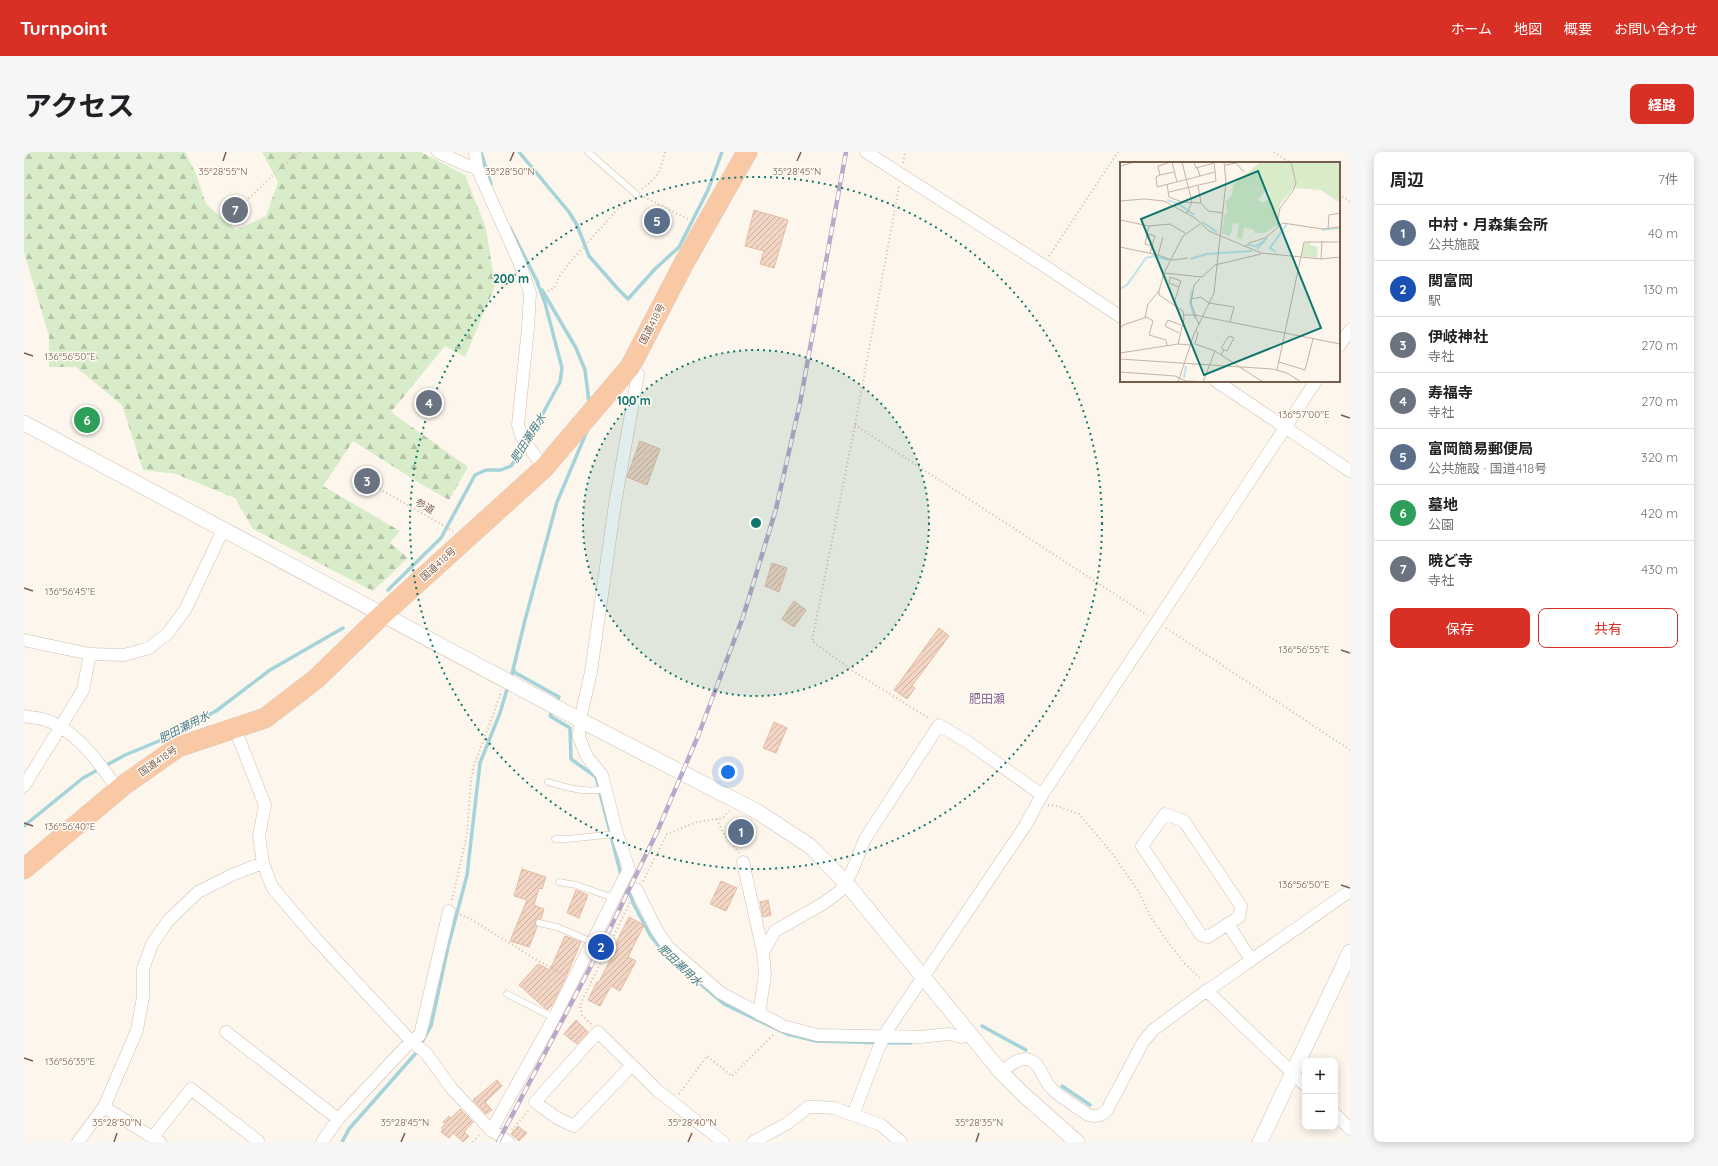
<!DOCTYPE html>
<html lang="ja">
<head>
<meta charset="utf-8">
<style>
	:root { --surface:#fff; --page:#f6f6f6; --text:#202124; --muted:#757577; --line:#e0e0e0; --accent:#d93025 }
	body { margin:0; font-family:Quicksand,"Noto Sans JP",sans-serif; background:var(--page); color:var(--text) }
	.controls { position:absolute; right:12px; bottom:12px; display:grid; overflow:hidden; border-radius:8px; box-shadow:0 2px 10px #0003 }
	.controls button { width:36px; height:36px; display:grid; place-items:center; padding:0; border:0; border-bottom:1px solid var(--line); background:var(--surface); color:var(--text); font:20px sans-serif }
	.you { position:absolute; left:704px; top:620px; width:14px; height:14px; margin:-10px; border:3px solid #fff; border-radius:50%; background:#1a73e8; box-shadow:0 0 0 6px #1a73e833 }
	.badge { display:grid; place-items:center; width:26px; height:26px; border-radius:50%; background:var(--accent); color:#fff; font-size:13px; font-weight:700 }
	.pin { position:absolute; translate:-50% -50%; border:2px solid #fff; box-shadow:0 1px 4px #0006 }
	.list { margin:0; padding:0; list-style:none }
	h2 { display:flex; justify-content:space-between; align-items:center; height:52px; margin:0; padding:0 16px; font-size:17px }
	h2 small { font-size:13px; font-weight:400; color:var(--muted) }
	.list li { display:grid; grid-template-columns:26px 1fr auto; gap:12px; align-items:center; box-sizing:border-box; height:56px; padding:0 16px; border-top:1px solid var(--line) }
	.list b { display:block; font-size:15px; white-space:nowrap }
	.list p { margin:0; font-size:13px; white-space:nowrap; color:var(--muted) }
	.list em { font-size:13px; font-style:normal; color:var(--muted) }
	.actions { display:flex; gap:8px; padding:12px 16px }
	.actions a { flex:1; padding:9px 0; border:1px solid var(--accent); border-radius:8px; text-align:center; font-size:14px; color:var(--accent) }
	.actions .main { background:var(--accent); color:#fff }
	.map { position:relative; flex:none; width:1326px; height:990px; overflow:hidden; border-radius:8px }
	header { display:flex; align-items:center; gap:24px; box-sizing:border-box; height:56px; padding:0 20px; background:var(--accent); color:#fff }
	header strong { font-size:19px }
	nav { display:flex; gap:22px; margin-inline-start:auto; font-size:14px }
	.intro { display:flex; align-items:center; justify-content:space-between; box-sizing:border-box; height:96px; padding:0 24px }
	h1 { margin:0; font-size:28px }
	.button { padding:10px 18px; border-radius:8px; background:var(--accent); color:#fff; font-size:14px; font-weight:700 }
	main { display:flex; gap:24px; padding:0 24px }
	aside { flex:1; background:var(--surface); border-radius:8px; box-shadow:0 2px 10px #0003 }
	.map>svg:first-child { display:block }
</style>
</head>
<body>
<header>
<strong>Turnpoint</strong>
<nav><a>ホーム</a><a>地図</a><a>概要</a><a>お問い合わせ</a></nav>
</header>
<div class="intro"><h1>アクセス</h1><a class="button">経路</a></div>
<main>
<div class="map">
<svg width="1326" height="990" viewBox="0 0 1326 990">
	<defs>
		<pattern id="forest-firs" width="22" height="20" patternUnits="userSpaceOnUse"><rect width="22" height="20" fill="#d8ecc9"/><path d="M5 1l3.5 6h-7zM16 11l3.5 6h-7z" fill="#b4c2a5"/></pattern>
		<pattern id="building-hatch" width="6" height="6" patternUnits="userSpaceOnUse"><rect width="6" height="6" fill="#f3d5c3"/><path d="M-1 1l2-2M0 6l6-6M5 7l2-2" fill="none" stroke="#cab0a1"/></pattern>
	</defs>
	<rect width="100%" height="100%" fill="#fdf6ec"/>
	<path fill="url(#forest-firs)" d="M 0,0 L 161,0 L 172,22 L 182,52 L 212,78 L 242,64 L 254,30 L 238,0 L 397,0 L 441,23 L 462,76 L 471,134 L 441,205 L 421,194 L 367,260 L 444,315 L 425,348 L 397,332 L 329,289 L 299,334 L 376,379 L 366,391 L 384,406 L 349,439 L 229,377 L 211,346 L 152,322 L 119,318 L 98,253 L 52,215 L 25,215 L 25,184 L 0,100 Z"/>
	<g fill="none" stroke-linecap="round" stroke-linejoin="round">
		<path stroke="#a5d3da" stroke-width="3.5" d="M 457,0 L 467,32
			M 495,0 L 545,60 L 553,73 L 565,104 L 594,137 L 604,147 L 631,117 L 655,95 L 684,38 L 698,0
			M 486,76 L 514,131
			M 518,138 L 552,196 L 561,218 L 565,250
			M 504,289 L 536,230 L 538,216 L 521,151 L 513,130
			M 364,438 L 417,386 L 451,323 L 462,318 L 477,318 L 487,314 L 501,294
			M 490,517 L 490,520 L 535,545 L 532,551
			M 487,526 L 501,468 L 533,350 L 563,279
			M 529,558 L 526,564 L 546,576 L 547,607 L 572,625 L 597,723
			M 0,674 L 59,626 L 101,603 L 135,589 L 192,559 L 246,518 L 319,476
			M 600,733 L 602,740 L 606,742 L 609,751 L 626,783 L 640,801 L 700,852 L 763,882 L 792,889 L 862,891 L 887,891
			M 958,874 L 1002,898
			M 1038,934 L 1066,953
			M 318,990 L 325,977 L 392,901 L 407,874 L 424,795 L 443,723 L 456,611 L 476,561 L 484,534"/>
	</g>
	<path fill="url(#building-hatch)" stroke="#e6bba3" d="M 730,58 L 764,68 L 750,116 L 736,112 L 740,99 L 721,94 Z
		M 616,289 L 636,297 L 623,333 L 603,325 Z
		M 748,411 L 763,416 L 755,440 L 741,434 Z
		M 770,449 L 782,458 L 770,475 L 758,467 Z
		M 915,476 L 925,484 L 888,534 L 891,536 L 883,547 L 870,538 Z
		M 750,570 L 763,576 L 752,601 L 739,596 Z
		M 498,717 L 522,725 L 518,737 L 515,736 L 510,753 L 520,757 L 517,767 L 513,767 L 511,770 L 513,775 L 505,795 L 486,789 L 503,748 L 490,744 Z
		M 697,729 L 713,736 L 702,759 L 686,752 Z
		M 552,738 L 564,743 L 555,766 L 543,761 Z
		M 744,748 L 747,763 L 739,765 L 736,750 Z
		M 605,765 L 620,773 L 604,805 L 612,809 L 596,839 L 587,834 L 576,854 L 564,848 L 573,830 L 575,830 L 592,796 L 590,795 Z
		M 541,784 L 557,790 L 541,827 L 528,853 L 523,858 L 495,833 L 514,812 L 526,818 Z
		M 552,868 L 564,880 L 553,892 L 540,882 Z
		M 473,928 L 478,934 L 461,950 L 468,958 L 462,962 L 449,948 Z
		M 436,957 L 449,970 L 440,980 L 445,984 L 439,990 L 429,981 L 425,986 L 417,980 L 419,978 L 417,976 L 421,972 L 419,970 L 425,964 L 427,966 Z
		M 494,974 L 503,981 L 495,989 L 487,982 Z"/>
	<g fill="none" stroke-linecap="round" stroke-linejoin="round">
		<defs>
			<path id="service" d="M 564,0 L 612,42
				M 524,630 C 544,636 561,641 582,637
				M 531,687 L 543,687 L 593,682
				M 535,730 L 552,733 L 590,746
				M 515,771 L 533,775 L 568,790
				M 483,842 L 530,866"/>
			<path id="minor" d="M 414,0 L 442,13 L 453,16
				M 451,0 L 453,16 L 496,112 L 506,141 L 504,176 L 494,273 L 498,286 L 520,316
				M 842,0 L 1019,113 L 1097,165
				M 1315,194 L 1326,178
				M 1192,229 L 1326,319
				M 0,488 L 66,502
				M 0,564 C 9,566 19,566 27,570 C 56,583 77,613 94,638
				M 211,577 L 241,653 L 235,684 L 239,711 L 248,735 L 292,787 L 387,889 L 402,901 L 428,937 L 463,974 L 484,990
				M 0,634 L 59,538 L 66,502 L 100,503 L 125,496 L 144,481 L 161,458 L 200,376
				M 719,710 L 739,800
				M 612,737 L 632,777 L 644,795 L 697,841 L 759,874 L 793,883 L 896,885 L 925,882 L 937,885 L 947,882
				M 1204,772 L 1215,765 L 1217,754 L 1160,669 L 1141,662 L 1118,694 L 1177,783 L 1184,785 L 1204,772 L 1227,808
				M 1183,839 L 1326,739
				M 1183,839 L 1281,933
				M 735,862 L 741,822 L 739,800 L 751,779 L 800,751 L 816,739 L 828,719 L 841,687 L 915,573 L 945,591 L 1018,643
				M 202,880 L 314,967
				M 608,913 L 550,974 L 533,966 L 511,950 L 574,880 L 633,938 L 699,990
				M 977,920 C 987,912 1000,900 1012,912 C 1018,918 1021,931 1029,938 C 1039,947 1053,955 1064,963 C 1073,965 1077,964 1083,958 L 1119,890 L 1129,878 L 1186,836
				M 80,955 L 136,990
				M 1311,962 L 1326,977
				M 829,963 L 855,895 L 864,877 L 1001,674 L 1018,643 L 1292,229
				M 467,979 L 530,866 L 605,717 L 593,682 L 578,623 L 563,605 L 555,585 L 556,568 L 567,520 L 591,352 L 614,222 L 606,215
				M 129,985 L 167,937 L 234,989
				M 54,990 L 80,955 L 113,878 L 119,845 L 119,817 L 128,792 L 144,769 L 174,740 L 210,722 L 239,711
				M 298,990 L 314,967 L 387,889 L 396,883 L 425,759
				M 729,990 L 764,971 L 784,955 L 795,955 L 810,956 L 857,973 L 877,990"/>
			<path id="tertiary" d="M 0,271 L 556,568 L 734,660 L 786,694 L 822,731 L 977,920 L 1000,943 L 1053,990
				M 1236,990 L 1326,800"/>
			<path id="trunk" d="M 0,717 L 100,633 L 154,595 L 241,566 L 292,527 L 359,462 L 520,316 L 606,215 L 660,111 L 723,0"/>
		</defs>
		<use href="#service" stroke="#d1beb0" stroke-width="7"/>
		<use href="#minor" stroke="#d1beb0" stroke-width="13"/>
		<use href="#tertiary" stroke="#d1beb0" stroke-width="16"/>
		<use href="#trunk" stroke="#dad1cd" stroke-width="21"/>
		<path stroke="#d9b8a5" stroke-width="2" stroke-dasharray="1 3" stroke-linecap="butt" d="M 1250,0 L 1267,11
			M 879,11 L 881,0
			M 875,35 L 831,273 L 788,489 L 829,519 L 906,567
			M 618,37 C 634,26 636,19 641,0
			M 1315,42 L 1326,50
			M 620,45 L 666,68
			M 219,52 L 267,6 L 276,0
			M 1025,104 L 1094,0
			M 517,143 L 530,136 L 536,123 L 547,109 L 593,58 L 605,47
			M 831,273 L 1123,463
			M 352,335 L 429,379
			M 1142,476 L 1326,598
			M 1024,653 L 1033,654 L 1055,662 L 1088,701 L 1115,740 L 1126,764 L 1144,790 L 1162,813 L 1178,828
			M 693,667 L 698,679 L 715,701
			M 619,729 L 643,682 L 673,670 L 699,666 L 705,659
			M 428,748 L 443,682 L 447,628 L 450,614 L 477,541
			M 436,763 L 445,766 L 516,810 L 540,822
			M 567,872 L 558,863 L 556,853 L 606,750
			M 655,942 L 683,904 L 708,924 L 750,882
			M 488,978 L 504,959
			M 449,990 L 456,982"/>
		<use href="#service" stroke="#fff" stroke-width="6"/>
		<use href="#minor" stroke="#fff" stroke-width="12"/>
		<use href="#tertiary" stroke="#fff" stroke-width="15"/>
		<use href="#trunk" stroke="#f9c8a4" stroke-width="20"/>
		<defs>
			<path id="rail" d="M 474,990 L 577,795 L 633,680 L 674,584 L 719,465 L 752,357 L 776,251 L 822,0"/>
		</defs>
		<use href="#rail" stroke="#b9a8c9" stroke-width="4.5"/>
		<use href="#rail" stroke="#fffaf3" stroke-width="3" stroke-dasharray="9" stroke-linecap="butt"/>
	</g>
	<path fill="none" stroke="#7a5c4d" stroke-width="1.5" d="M 199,9 L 202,0M 486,9 L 490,0M 773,9 L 777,0M 0,201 L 9,204M 1317,263 L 1326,266M 0,436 L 9,439M 1317,498 L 1326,501M 0,671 L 9,674M 1317,733 L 1326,736M 0,906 L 9,909M 90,990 L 93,981M 377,990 L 381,981M 664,990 L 668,981M 952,990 L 955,981"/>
	<circle cx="732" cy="371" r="173" fill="#0f766e" fill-opacity=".12"/>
	<g fill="none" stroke="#0f766e" stroke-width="2" stroke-dasharray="2 4">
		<circle cx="732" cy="371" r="173"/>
		<circle cx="732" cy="371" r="346"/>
	</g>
	<g text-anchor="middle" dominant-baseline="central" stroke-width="3" stroke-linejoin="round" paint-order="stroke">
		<g font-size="10" fill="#7a5c4d" stroke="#fffaf3">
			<text transform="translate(628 172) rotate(-63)">国道418号</text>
			<text transform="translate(401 354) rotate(30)">参道</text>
			<text transform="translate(414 412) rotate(-42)">国道418号</text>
			<text transform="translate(134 609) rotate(-35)">国道418号</text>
		</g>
		<g font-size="11" font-style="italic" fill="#437c86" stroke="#fffaf3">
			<text transform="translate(504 286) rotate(-58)">肥田瀬用水</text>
			<text transform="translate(160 575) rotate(-27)">肥田瀬用水</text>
			<text transform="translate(656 813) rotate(43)">肥田瀬用水</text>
		</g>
		<g font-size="12" fill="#846695" stroke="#fffaf3">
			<text x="963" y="546">肥田瀬</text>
		</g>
	</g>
	<g transform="translate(1096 10)">
		<rect width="220" height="220" fill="#fdf6ec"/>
		<path d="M 220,0 L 220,41 L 201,28 L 174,26 L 160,42 L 156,63 L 151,67 L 144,71 L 134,71 L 135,68 L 124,65 L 122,77 L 117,76 L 119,62 L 113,61 L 111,72 L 108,74 L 102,71 L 104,54 L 107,51 L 106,39 L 112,33 L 113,23 L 139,1 ZM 146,28 L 150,31 L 149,37 L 142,41 L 138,38 Z" fill="#d8ecc9" fill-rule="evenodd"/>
		<path d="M 191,79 L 190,83 L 198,85 L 197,96 L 181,94 L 184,81 Z" fill="#d8ecc9"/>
		<path fill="none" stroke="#bfe3e8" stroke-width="2" d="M 47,38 L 59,42 L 74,53M 82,60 L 97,70M 202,68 L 220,66M 128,83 L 136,84 L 145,78M 137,87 L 147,76M 156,90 L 150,86 L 167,62M 70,97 L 87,92 L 132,89M 0,127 L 7,123 L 26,96 L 34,94 L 49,98M 72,128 L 70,141 L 75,157M 64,216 L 66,204"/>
		<path fill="none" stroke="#c5b3a7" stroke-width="1" d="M 51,0 L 38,4 L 40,13 L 36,15 L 37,25 L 80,14 L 77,5M 52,0 L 57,20M 62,0 L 72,40 L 67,51M 74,0 L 76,6 L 94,1M 105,3 L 116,1 L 124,10M 0,4 L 15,0M 40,13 L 54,10M 80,14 L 95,10M 47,22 L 49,35 L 62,40 L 81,41 L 88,49 L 103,51M 78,24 L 81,41M 49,30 L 96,19 L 94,0M 0,39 L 24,37 L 44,39 L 75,56 L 89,69 L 141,91 L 201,97 L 220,95M 0,58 L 29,64 L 50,62 L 65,71M 29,64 L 25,82 L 32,84 L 30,91M 157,64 L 160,46 L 173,29 L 176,21 L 171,0M 208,67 L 209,53 L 220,51M 28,72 L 35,74 L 32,84M 0,85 L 38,93 L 52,98 L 68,96M 125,85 L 129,81 L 145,76 L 163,61 L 202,67 L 220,65M 38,93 L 43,75M 201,97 L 202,79M 44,111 L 82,115 L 95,103 L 141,92M 39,129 L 39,133 L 63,149 L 64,157 L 58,182M 71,137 L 81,135 L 89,141 L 114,145 L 110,160M 54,141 L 61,119 L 50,115 L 49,121 L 59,125M 63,153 L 75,153 L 220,182M 25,155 L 28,142 L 39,129 L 44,111 L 63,74 L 80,62M 79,163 L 71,141 L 74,123 L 80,117M 0,167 L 3,163 L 27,155 L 33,159 L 29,173 L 46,178 L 47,183M 76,169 L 78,171 L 75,182 L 95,189M 59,171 L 45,164 L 48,158 L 61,163M 95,189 L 143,220M 0,191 L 58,182 L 70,183M 101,193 L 104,188 L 101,186 L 109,174 L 114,176 L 107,189 L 104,188M 0,197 L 152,207 L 167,211 L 181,220M 159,200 L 185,208 L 193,177M 157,208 L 184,80 L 220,80M 0,210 L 55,214 L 66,219 L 93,220M 58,220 L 74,172 L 94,131 L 106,20 L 104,0M 83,220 L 95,189"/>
		<path fill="#0f766e" fill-opacity="0.15" stroke="#0f766e" stroke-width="2" d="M 138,9 L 201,166 L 84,213 L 21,57 Z"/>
		<rect width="220" height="220" fill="none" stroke="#7a5c4d" stroke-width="2"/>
	</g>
	<g font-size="10" text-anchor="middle" fill="#7a5c4d" stroke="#fffaf3" stroke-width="3" stroke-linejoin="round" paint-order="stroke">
		<text x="199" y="23">35°28'55"N</text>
		<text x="486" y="23">35°28'50"N</text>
		<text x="773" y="23">35°28'45"N</text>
		<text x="46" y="208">136°56'50"E</text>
		<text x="1280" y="266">136°57'00"E</text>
		<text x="46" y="443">136°56'45"E</text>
		<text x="1280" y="501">136°56'55"E</text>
		<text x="46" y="678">136°56'40"E</text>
		<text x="1280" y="736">136°56'50"E</text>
		<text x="46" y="913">136°56'35"E</text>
		<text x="93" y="974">35°28'50"N</text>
		<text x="381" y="974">35°28'45"N</text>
		<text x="668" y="974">35°28'40"N</text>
		<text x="955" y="974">35°28'35"N</text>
	</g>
	<circle cx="732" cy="371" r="6" fill="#0f766e" stroke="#fffaf3" stroke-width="2"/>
	<g font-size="12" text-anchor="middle" font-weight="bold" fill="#0f766e" stroke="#fffaf3" stroke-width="3" stroke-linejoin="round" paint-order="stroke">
		<text x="487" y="131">200 m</text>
		<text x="610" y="253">100 m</text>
	</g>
</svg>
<div class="controls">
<button>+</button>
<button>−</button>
</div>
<div class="you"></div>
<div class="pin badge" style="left:717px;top:680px;background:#5c6f8a">1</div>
<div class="pin badge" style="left:577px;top:795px;background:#1a4fb4">2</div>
<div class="pin badge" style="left:343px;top:329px;background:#6b7280">3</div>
<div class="pin badge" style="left:405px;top:251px;background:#6b7280">4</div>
<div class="pin badge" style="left:633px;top:69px;background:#5c6f8a">5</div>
<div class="pin badge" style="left:63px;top:268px;background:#2e9e5b">6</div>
<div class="pin badge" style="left:211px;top:58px;background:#6b7280">7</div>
</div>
<aside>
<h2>周辺<small>7件</small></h2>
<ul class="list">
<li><span class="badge" style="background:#5c6f8a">1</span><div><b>中村・月森集会所</b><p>公共施設</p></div><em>40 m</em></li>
<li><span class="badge" style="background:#1a4fb4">2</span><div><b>関富岡</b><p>駅</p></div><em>130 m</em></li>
<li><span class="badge" style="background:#6b7280">3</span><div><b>伊岐神社</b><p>寺社</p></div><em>270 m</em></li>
<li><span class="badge" style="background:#6b7280">4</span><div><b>寿福寺</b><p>寺社</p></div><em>270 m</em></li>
<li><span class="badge" style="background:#5c6f8a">5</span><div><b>富岡簡易郵便局</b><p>公共施設 · 国道418号</p></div><em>320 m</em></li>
<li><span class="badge" style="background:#2e9e5b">6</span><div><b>墓地</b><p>公園</p></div><em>420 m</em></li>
<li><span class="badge" style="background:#6b7280">7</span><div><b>暁ど寺</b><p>寺社</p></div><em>430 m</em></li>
</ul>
<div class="actions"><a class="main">保存</a><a>共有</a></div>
</aside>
</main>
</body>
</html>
